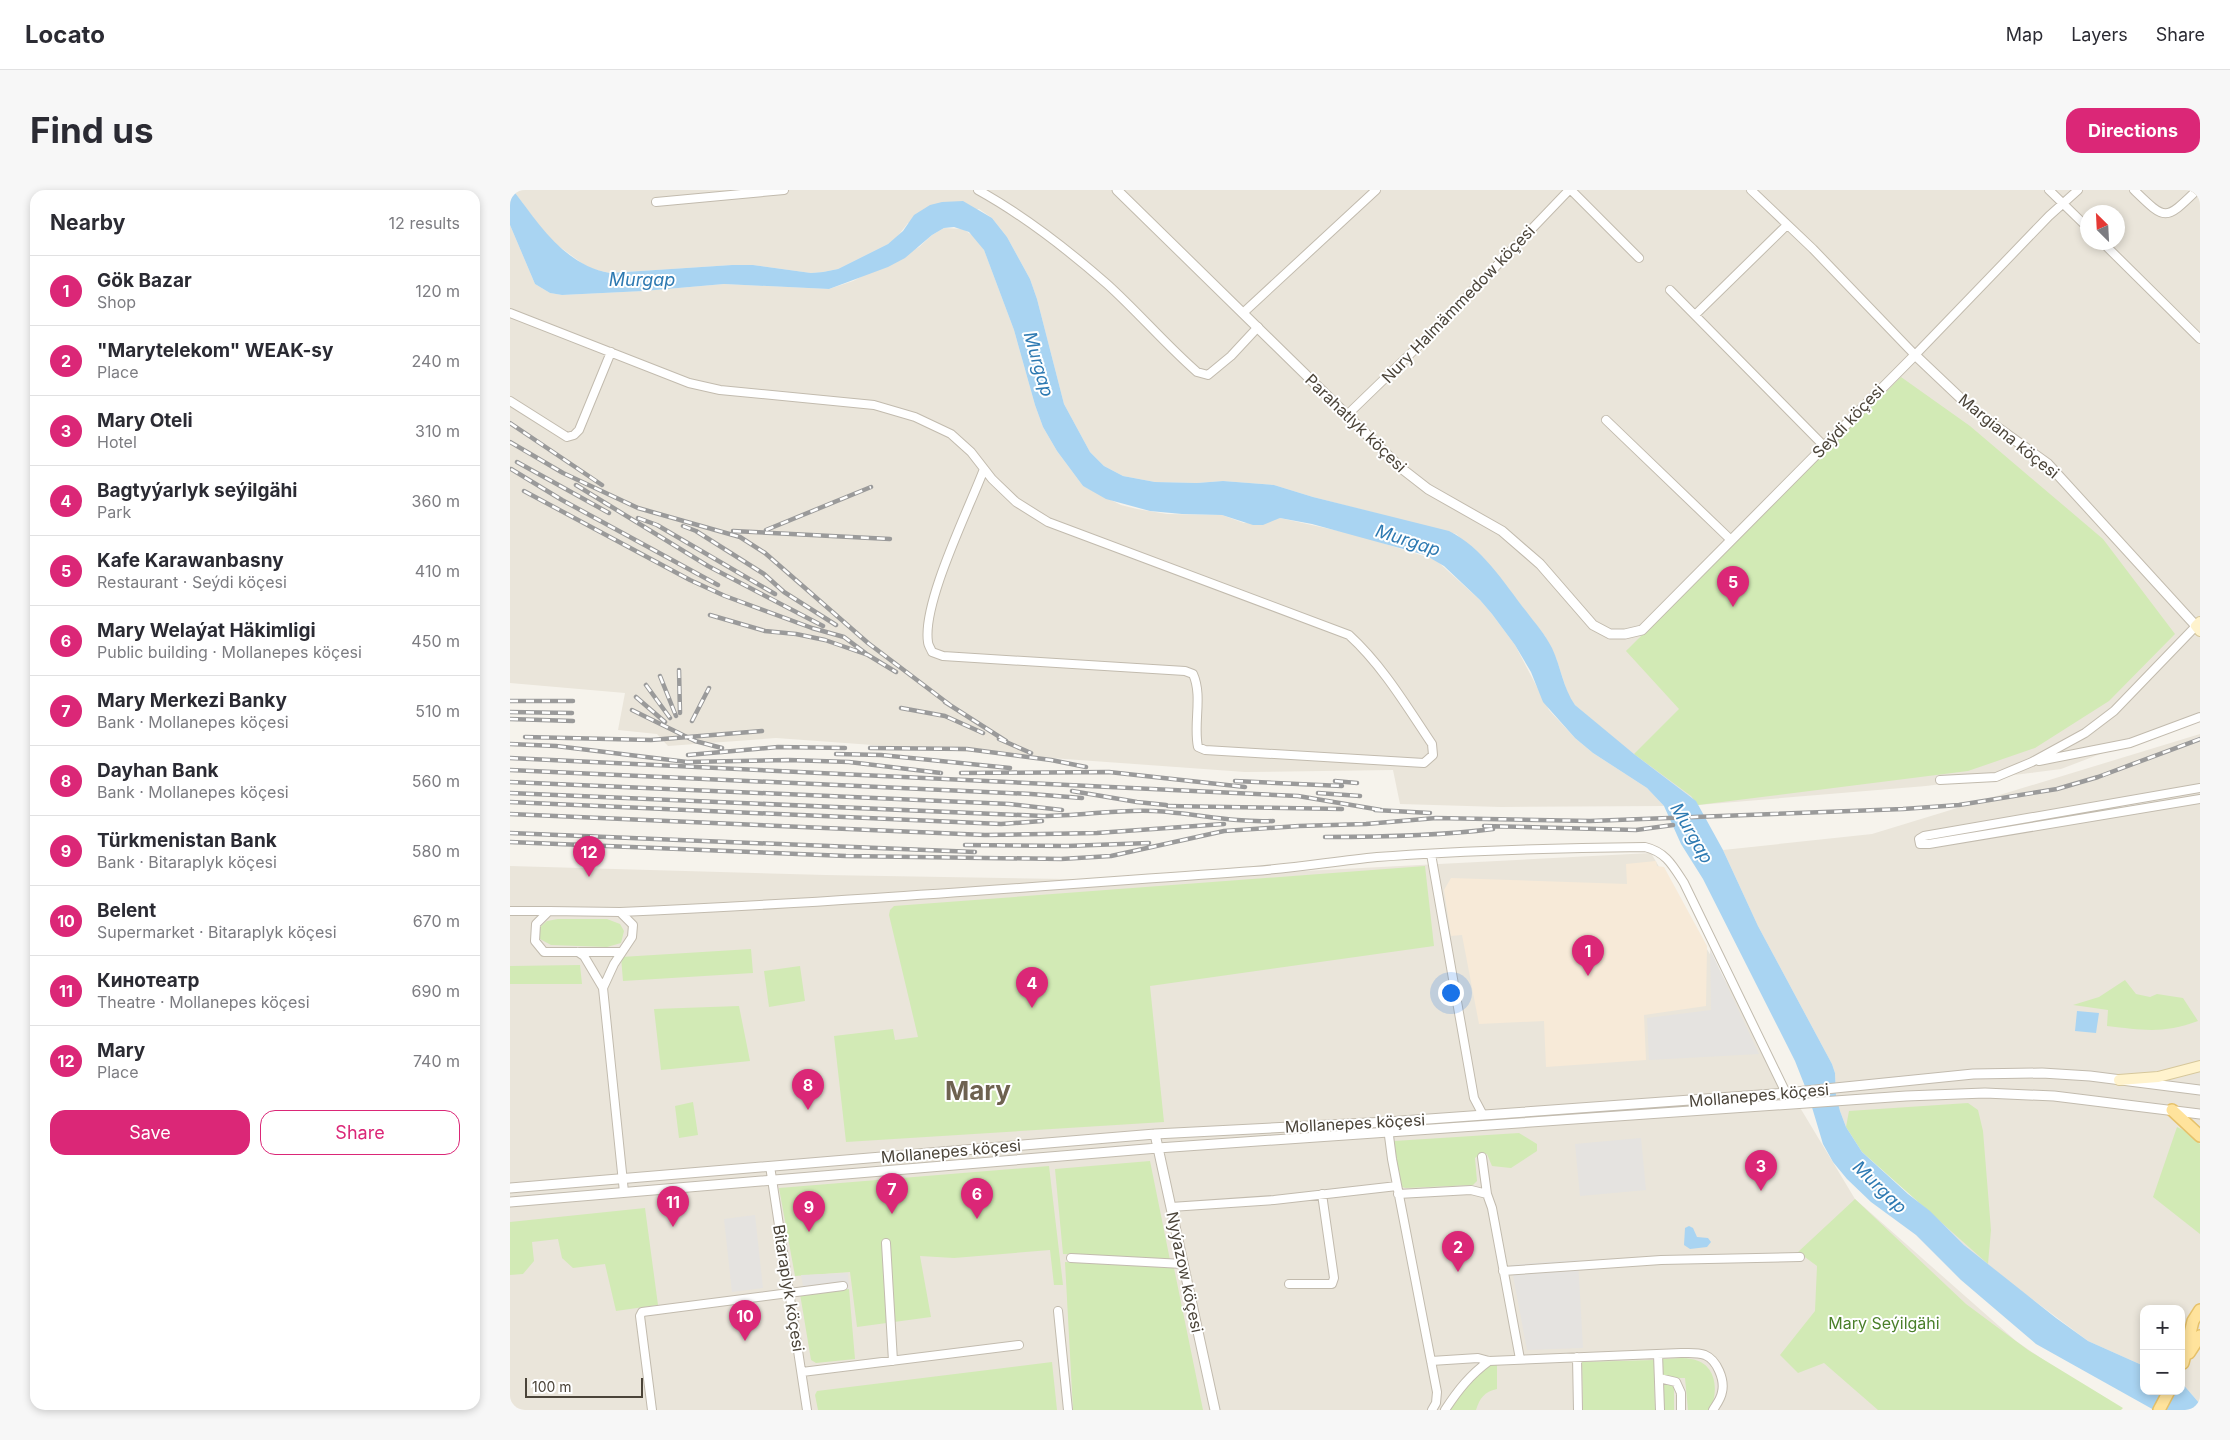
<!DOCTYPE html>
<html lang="en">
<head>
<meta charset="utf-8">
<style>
	:root { --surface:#fff; --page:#f7f7f7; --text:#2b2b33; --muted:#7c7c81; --line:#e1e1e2; --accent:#db2777 }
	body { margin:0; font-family:Inter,sans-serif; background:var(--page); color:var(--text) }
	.controls { position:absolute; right:15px; bottom:15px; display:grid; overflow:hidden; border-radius:10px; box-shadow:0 2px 8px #0003 }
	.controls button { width:45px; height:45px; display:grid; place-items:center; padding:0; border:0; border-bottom:1px solid var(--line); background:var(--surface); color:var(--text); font:25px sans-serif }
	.compass { position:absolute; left:1570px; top:15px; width:45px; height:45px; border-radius:50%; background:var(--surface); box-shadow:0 2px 8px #0003; rotate:336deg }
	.scale { position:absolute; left:15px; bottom:12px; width:118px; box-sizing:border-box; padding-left:5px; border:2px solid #4b4439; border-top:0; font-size:14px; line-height:18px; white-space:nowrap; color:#4b4439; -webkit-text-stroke:4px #fff; paint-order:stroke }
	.you { position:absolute; left:940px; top:802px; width:18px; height:18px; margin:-12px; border:4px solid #fff; border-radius:50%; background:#1a73e8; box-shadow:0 0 0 8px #1a73e833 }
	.badge { display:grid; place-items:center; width:32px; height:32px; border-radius:50%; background:var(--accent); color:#fff; font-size:16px; font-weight:700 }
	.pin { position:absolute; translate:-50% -41px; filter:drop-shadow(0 1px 2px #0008) }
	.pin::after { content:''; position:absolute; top:26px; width:18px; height:15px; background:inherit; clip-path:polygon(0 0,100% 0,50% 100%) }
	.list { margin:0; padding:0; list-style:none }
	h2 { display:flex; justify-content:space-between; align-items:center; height:65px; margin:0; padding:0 20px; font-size:21px }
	h2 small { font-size:16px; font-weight:400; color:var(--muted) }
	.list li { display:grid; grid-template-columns:32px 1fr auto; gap:15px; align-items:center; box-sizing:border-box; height:70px; padding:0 20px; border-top:1px solid var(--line) }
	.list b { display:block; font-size:19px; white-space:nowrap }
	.list p { margin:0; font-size:16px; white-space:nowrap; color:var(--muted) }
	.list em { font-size:16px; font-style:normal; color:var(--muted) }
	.actions { display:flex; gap:10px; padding:15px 20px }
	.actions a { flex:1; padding:11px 0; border:1px solid var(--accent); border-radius:15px; text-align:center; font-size:18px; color:var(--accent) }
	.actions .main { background:var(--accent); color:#fff }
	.map { position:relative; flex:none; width:1690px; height:1220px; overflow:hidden; border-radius:15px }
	header { display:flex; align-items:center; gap:30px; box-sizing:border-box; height:70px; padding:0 25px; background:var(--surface); border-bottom:1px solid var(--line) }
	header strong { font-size:24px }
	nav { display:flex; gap:28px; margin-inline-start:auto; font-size:18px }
	.intro { display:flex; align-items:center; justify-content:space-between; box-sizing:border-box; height:120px; padding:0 30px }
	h1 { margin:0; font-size:35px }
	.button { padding:12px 22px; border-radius:15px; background:var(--accent); color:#fff; font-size:18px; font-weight:700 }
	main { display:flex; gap:30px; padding:0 30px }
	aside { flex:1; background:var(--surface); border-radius:15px; box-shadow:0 2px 8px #0003 }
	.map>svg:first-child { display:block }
</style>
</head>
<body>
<header>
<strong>Locato</strong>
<nav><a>Map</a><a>Layers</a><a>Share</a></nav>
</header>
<div class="intro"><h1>Find us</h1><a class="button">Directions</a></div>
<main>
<aside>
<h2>Nearby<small>12 results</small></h2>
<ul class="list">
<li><span class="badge">1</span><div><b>Gök Bazar</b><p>Shop</p></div><em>120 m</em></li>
<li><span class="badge">2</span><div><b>&quot;Marytelekom&quot; WEAK-sy</b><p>Place</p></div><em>240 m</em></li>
<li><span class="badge">3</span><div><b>Mary Oteli</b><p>Hotel</p></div><em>310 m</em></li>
<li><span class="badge">4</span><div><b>Bagtyýarlyk seýilgähi</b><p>Park</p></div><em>360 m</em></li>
<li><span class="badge">5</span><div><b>Kafe Karawanbasny</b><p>Restaurant · Seýdi köçesi</p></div><em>410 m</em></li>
<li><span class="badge">6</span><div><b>Mary Welaýat Häkimligi</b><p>Public building · Mollanepes köçesi</p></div><em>450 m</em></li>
<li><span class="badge">7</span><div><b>Mary Merkezi Banky</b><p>Bank · Mollanepes köçesi</p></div><em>510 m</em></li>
<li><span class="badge">8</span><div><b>Dayhan Bank</b><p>Bank · Mollanepes köçesi</p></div><em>560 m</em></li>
<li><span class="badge">9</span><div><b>Türkmenistan Bank</b><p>Bank · Bitaraplyk köçesi</p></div><em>580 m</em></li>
<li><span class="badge">10</span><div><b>Belent</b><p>Supermarket · Bitaraplyk köçesi</p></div><em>670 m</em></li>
<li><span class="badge">11</span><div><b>Кинотеатр</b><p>Theatre · Mollanepes köçesi</p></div><em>690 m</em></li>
<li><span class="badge">12</span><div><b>Mary</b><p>Place</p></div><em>740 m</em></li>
</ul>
<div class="actions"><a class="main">Save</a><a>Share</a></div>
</aside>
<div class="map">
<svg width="1690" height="1220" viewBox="0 0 1690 1220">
	<rect width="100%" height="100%" fill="#f6f3ec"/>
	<path fill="#eae5da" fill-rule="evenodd" d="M 3,0 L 1690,0 L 1690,526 L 1551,579 L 1416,596 L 1188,615 L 1186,611 L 1113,556 L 1065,515 L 1059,507 L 1046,468 L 1035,446 L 976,371 L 946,344 L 803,307 L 764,295 L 713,291 L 687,293 L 645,292 L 613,286 L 594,276 L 580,262 L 554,214 L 527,109 L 520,89 L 497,47 L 482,28 L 469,19 L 398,33 L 387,47 L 378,54 L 328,79 L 313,82 L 301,83 L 243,75 L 222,75 L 100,83 L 82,79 L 73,74 L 39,49 ZM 1578,22 L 1608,22 L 1608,52 L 1578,52 Z
		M 0,35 L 25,94 L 40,103 L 52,105 L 134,101 L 214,94 L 319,99 L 343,91 L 409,57 L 422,45 L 434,38 L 453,39 L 465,47 L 474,60 L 504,140 L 525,215 L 533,237 L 547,261 L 573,296 L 611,315 L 627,319 L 657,324 L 712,325 L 734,333 L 770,328 L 847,345 L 926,370 L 970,410 L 982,424 L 1005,455 L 1039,520 L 1065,548 L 1083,563 L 1137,598 L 1154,616 L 991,617 L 890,614 L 883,580 L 735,582 L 266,548 L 158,556 L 147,544 L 108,540 L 115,503 L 0,493 Z
		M 1690,544 L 1690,1214 L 1671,1192 L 1671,1119 L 1634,1119 L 1634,1176 L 1578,1151 L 1502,1094 L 1454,1055 L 1336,937 L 1330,921 L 1326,906 L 1325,883 L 1322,874 L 1248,736 L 1213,660 L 1362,644 Z
		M 1141,663 L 1265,876 L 1345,1009 L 1506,1151 L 1606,1220 L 0,1220 L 0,676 L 316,685 L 620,690 Z"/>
	<path fill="#f7ead8" d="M 1146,671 L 1147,676 L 1154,677 L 1197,756 L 1196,816 L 1134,825 L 1136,870 L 1036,877 L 1034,831 L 969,834 L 952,745 L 941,746 L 934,700 L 941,688 L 1117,694 L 1116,674 Z"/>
	<path fill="#d2eab5" d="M 1391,187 L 1460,236 L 1593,349 L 1665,444 L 1599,511 L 1525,558 L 1458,581 L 1188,615 L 1181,606 L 1124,564 L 1169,519 L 1116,461 Z
		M 915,676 L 924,756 L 640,796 L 654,932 L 336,952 L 324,846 L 383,839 L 385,850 L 408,847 L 379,725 L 380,720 L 384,716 Z
		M 48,729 L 97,729 L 110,734 L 114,741 L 111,753 L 97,757 L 41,755 L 30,749 L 29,738 L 37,731 Z
		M 241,759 L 243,783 L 113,791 L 111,767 Z
		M 70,775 L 72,794 L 0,794 L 0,776 Z
		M 290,776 L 295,811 L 259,817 L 254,781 Z
		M 1615,790 L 1626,804 L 1640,807 L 1647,804 L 1673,808 L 1688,831 C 1653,844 1633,840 1597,836 L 1598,820 L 1563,815 L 1589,807 Z
		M 229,816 L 240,871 L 151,880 L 144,819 Z
		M 183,912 L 188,945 L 169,948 L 165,916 Z
		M 1458,913 L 1468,920 L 1473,941 L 1481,1040 L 1478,1074 L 1352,962 L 1336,937 L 1339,921 Z
		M 1667,937 L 1683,945 L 1690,954 L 1690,1044 L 1643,1007 Z
		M 1009,943 L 1027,954 L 1027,961 L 1001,978 L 982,976 L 977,964 L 970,964 L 965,968 L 967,991 L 963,995 L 896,998 L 891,997 L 884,951 Z
		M 640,971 L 660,1070 L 553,1064 L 545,979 Z
		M 539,976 L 553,1095 L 544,1095 L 540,1060 L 444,1068 L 410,1066 L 421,1127 L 347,1137 L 340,1082 L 285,1086 L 269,998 Z
		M 1345,1009 L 1456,1114 L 1518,1160 L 1613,1218 L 1611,1220 L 1368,1220 L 1314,1173 L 1288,1183 L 1270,1165 L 1305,1121 L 1307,1076 L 1288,1062 Z
		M 135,1018 L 148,1115 L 106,1121 L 95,1074 L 63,1078 L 52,1068 L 48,1049 L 22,1052 L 24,1071 L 13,1084 L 0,1085 L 0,1032 Z
		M 555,1072 L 664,1078 L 693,1220 L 563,1220 Z
		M 339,1099 L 345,1169 L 306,1173 L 301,1170 L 290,1104 L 294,1101 Z
		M 1153,1169 C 1162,1169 1172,1167 1181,1169 C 1207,1173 1209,1201 1200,1220 L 1178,1220 L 1175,1188 L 1153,1188 Z
		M 987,1170 L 987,1199 C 974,1202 970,1208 966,1220 L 938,1220 L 960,1186 Z
		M 1144,1170 L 1145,1220 L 1073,1220 L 1072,1172 Z
		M 542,1172 L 547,1220 L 308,1220 L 305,1205 L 307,1201 Z
		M 1161,1194 L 1164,1198 L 1164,1220 L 1154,1220 L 1153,1195 Z"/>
	<path fill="#e5e3e0" d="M 1200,759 L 1249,864 L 1139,870 L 1137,828 L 1201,820 Z
		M 1131,948 L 1136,1000 L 1070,1006 L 1065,954 Z
		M 245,1025 L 253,1098 L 222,1102 L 214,1029 Z
		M 1068,1070 L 1073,1158 L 1017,1160 L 1001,1075 Z
		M 338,1083 L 339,1099 L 294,1101 L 291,1085 Z"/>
	<path fill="#a9d4f2" d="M 0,0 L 3,0 C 29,34 54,75 100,83 L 222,75 L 243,75 L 301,83 L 313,82 L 328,79 L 378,54 L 393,41 L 404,25 L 420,15 L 432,12 L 453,11 L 482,28 L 497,47 L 520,89 L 527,109 L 554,214 L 580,262 L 594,276 L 613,286 L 645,292 L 687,293 L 713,291 L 764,295 L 803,307 L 939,341 C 972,357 994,393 1016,421 C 1025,433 1035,444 1042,458 C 1051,477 1053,498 1065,515 L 1124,564 L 1186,611 L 1213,660 L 1248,736 L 1322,874 L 1325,883 L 1326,906 L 1330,921 L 1336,937 L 1352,962 L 1398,1004 L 1420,1021 L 1454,1055 L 1546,1128 L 1578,1151 L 1634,1176 L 1634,1201 L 1671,1201 L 1671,1192 L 1690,1214 L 1690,1220 L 1644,1220 L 1526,1154 L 1451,1090 L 1406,1045 L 1361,1012 L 1337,989 L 1323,972 L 1313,954 L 1298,904 L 1285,871 L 1193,689 L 1171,654 L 1154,616 L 1137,598 L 1083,563 L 1065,548 L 1033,512 L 1021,482 L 1005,455 L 982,424 L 970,410 L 934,376 L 915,365 L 802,334 L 770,328 L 753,335 L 743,335 L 712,325 L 672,324 L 640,321 L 596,309 L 573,296 L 547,261 L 533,237 L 525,215 L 504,140 L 474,60 L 459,42 L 444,37 L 434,38 L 422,45 L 395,68 L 378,77 L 319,99 L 214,94 L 134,101 L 52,105 L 40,103 L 25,94 L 0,35 Z
		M 1567,821 L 1589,823 L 1586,843 L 1565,841 Z
		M 1179,1036 L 1183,1038 L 1187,1047 L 1198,1048 L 1201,1052 L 1197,1057 L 1180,1059 L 1174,1055 L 1175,1038 Z"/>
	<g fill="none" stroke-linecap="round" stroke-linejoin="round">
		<defs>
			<path id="minor" d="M 468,0 C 515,26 557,59 597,94 C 628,122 655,154 687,182 L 698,185 L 721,166 L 748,137
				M 1061,0 L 1129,68
				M 1241,0 L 1303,59 L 1405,165 L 1539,26 L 1568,0
				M 1539,0 L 1578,38
				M 1624,0 C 1656,31 1655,31 1687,0
				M 146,12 L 274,0
				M 1592,52 L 1690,149
				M 1160,100 L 1314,256
				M 0,123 L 179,193 L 210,200 L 364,215 L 405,227 L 441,244 L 461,262 L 482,289 L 506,312 L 538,332 L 839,445 C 873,476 897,517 922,554 L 923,565 L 914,573 L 695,560 L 688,557 C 683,534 693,506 683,484 L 675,481 L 433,466 L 422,462 C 421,459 418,455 418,452 C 412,413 459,319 474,279
				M 733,123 L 866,0
				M 1185,125 L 1277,35
				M 0,211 L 57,247 L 64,245 L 69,240 L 101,162
				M 836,226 L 927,138 L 1059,0
				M 1096,230 L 1221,350
				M 1529,571 L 1620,553 L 1690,527
				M 1430,590 L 1486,587 L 1522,572 L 1575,543 L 1604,521 L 1686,436
				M 1690,598 L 1414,646 L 1409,649 L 1410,654 L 1419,654 L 1690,609
				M 921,664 L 964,908 L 973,925
				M 0,721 L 39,721
				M 39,721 L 110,722 L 123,735 L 122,747 L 112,762 L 34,762 L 25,751 L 26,734 Z
				M 110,722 C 322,713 533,696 744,681 C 785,678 826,671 867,667 C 956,660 1046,658 1135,657 C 1156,662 1163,676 1174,693 L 1276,903
				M 68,762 L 74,766 L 93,798 L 104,774 L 112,762
				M 93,798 L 114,1002
				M 878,938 L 882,969 L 927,1202 L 926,1213 L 922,1220
				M 972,967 L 977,1004
				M 260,976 L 297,1220
				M 888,1004 L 961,1000 L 977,1004 L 982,1018 L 1010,1169
				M 661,1017 L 764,1010 L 887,996
				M 376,1053 L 383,1171
				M 561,1068 L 673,1074
				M 993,1081 L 1151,1070 L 1290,1067
				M 779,1094 L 822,1094 L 824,1088 L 812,1004
				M 548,1121 L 558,1220
				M 1148,1164 L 1150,1220
				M 1067,1167 L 1068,1220
				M 921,1171 L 968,1168 L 979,1171 L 1171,1163 C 1178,1163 1187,1162 1195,1165 C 1207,1170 1215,1190 1212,1202 C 1211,1209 1206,1215 1203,1220
				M 292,1182 L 509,1155
				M 1149,1188 L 1166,1192 L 1171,1203 L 1171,1220
				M 142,1220 L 130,1126 L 132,1122 L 333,1096
				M 935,1220 C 948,1200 960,1185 979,1171"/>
			<path id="tertiary" d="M 607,0 L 891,278 L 918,299 L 992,341 L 1030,374 L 1083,435 L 1100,444 L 1115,444 L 1132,440 L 1405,165 L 1462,219 L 1538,274 L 1686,436
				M 645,944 L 705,1220
				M 0,998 L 645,944 L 877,932 L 1276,903 L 1463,884 L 1532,883 L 1580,886 L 1690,900
				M 0,1012 L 648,958 L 1396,906 L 1475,903 L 1544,906 L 1690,924"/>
			<path id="secondary" d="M 1690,432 L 1686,436 L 1690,441
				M 1609,890 L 1648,887 L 1690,876"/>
			<path id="primary" d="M 1662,920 L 1690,946
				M 1679,1163 L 1690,1146
				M 1673,1173 L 1683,1131 L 1690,1120
				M 1649,1220 L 1659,1201"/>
		</defs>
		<use href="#minor" stroke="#c2bbae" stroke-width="10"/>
		<use href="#tertiary" stroke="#c2bbae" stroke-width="11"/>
		<use href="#secondary" stroke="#d6c79b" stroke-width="12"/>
		<use href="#primary" stroke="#e6c16a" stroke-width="14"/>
		<use href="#minor" stroke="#fff" stroke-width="8"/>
		<use href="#tertiary" stroke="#fff" stroke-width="9"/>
		<use href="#secondary" stroke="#fff3cd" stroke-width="10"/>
		<use href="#primary" stroke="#ffe39c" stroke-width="11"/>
		<defs>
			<path id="rail" d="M 0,233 L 92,295
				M 0,252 L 53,283 L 128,318 L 230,347 L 255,363 L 358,453 L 440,515
				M 7,272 L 99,323
				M 1,279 L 52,310 L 208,395
				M 66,295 L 198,376 L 313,436
				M 14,301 L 180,390 L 215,406 L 302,438 L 334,447 L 358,465
				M 128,328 L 147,335 L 265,404
				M 173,336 L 186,341 L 254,384 L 274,402 L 326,435
				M 256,340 L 361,297
				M 223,341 L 380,349
				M 200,425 L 255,441 L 286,444 L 315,450 L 358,465 L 386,482
				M 169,480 L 170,523
				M 150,486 L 166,526
				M 136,495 L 160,528
				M 126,507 L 155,532
				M 0,511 L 63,511
				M 435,512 L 496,551
				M 391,518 L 435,526 L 473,543
				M 122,520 L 185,551 L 212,558
				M 0,522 L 62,523
				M 0,529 L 63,531
				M 182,531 L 199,498
				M 15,547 L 141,550 L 252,541
				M 489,549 L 521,563
				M 0,554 L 46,556 L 177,572 L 279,570 L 339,572 L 431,583
				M 360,558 L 457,559 L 541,570 L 576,577
				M 326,564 L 371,565 L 500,578
				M 178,565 L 268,557 L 335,558
				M 0,568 L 788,606 L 871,620
				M 0,580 L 521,604 L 572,608
				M 451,583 L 599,582 L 735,597
				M 725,591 L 832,596
				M 825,591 L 847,593
				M 0,592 L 499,614 L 552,620
				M 562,601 L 627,612 L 656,615
				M 0,603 L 533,626 C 571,626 607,619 644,621 C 684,623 723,633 763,631
				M 808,603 L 850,606
				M 0,612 L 491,634 L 532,631
				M 658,616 L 832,619
				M 865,620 L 920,623
				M 0,624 L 475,645 L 587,643 L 714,634
				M 974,636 L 1126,640 L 1163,635
				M 0,643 L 465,662
				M 815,647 C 871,647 927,646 983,639
				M 0,652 L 336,666 L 551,669 L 601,666 L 714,641 L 789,636 L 856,634 L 926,628 L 1080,631 L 1393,619 L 1449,615 L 1547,599 L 1588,587 L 1690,549
				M 455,655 L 557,656 L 639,653"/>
		</defs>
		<use href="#rail" stroke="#9a9a9a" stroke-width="4.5"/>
		<use href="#rail" stroke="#fff" stroke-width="2.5" stroke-dasharray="8" stroke-linecap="butt"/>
	</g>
	<g text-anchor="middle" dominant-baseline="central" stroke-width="4" stroke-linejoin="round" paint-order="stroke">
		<g font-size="16" fill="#4b4439" stroke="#fff">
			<text transform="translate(948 114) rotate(-46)">Nury Halmämmedow köçesi</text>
			<text transform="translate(1338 231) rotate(-46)">Seýdi köçesi</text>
			<text transform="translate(846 233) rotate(44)">Parahatlyk köçesi</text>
			<text transform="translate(1499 246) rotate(39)">Margiana köçesi</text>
			<text transform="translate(1249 905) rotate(-5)">Mollanepes köçesi</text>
			<text transform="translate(845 933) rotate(-3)">Mollanepes köçesi</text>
			<text transform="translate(441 961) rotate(-5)">Mollanepes köçesi</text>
			<text transform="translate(675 1082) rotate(78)">Nyýazow köçesi</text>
			<text transform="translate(279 1098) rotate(81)">Bitaraplyk köçesi</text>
		</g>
		<g font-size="16" fill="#4a7f2a" stroke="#fff">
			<text x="1374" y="1133">Mary Seýilgähi</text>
		</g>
		<g font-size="18" font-style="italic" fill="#2e7ab2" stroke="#fff">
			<text x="132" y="89">Murgap</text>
			<text transform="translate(529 174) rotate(74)">Murgap</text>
			<text transform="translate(898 350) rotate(18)">Murgap</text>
			<text transform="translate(1182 643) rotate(60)">Murgap</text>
			<text transform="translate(1370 997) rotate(44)">Murgap</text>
		</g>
		<g font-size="26" font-weight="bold" fill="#6e6250" stroke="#fff">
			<text x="468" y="900">Mary</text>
		</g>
	</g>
</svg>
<div class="controls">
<button>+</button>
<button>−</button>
</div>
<svg class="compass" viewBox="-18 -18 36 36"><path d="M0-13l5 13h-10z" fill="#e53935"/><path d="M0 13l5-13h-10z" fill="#7c7c81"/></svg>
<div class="scale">100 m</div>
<div class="you"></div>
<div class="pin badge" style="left:1078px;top:786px">1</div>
<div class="pin badge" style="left:948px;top:1082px">2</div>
<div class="pin badge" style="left:1251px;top:1001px">3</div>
<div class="pin badge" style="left:522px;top:818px">4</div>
<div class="pin badge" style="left:1223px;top:417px">5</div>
<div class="pin badge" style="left:467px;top:1029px">6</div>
<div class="pin badge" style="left:382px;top:1024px">7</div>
<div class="pin badge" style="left:298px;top:920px">8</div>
<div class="pin badge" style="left:299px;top:1042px">9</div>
<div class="pin badge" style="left:235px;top:1151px">10</div>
<div class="pin badge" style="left:163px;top:1037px">11</div>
<div class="pin badge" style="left:79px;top:687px">12</div>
</div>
</main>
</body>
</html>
